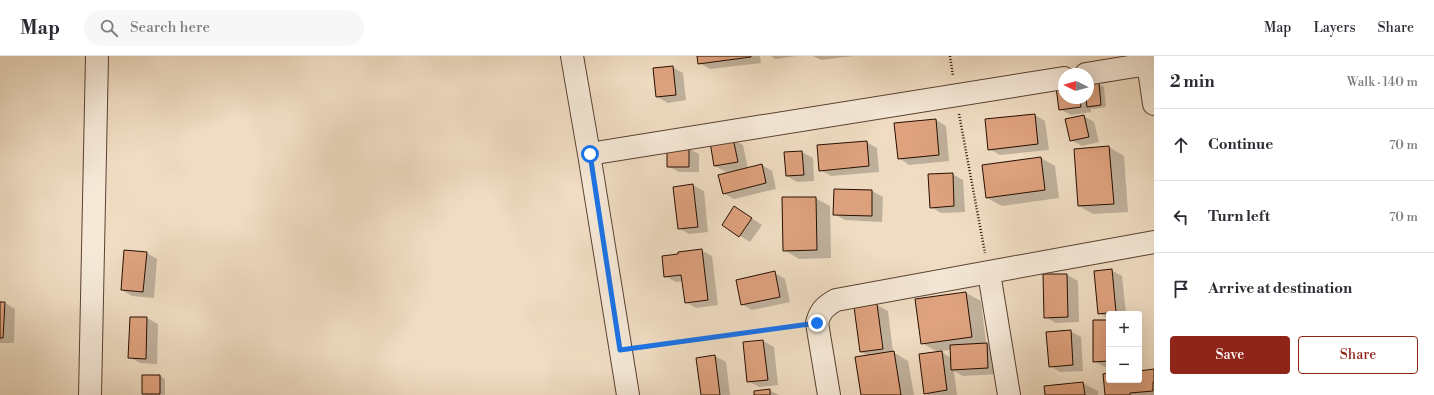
<!DOCTYPE html>
<html lang="en">
<head>
<meta charset="utf-8">
<style>
	:root { --surface:#fff; --page:#f7f7f7; --text:#2b2b33; --muted:#7c7c81; --line:#e1e1e2; --accent:#8f2418 }
	body { margin:0; font-family:"Libre Bodoni",serif; background:var(--page); color:var(--text) }
	.controls { position:absolute; right:12px; bottom:12px; display:grid; overflow:hidden; border-radius:4px; box-shadow:0 4px 16px #0002 }
	.controls button { width:36px; height:36px; display:grid; place-items:center; padding:0; border:0; border-bottom:1px solid var(--line); background:var(--surface); color:var(--text); font:20px sans-serif }
	.compass { position:absolute; left:1058px; top:12px; width:36px; height:36px; border-radius:50%; background:var(--surface); box-shadow:0 4px 16px #0002; rotate:275deg }
	.stop { position:absolute; width:12px; height:12px; margin:-9px; border:3px solid #1a73e8; border-radius:50%; background:#fff }
	.stop.end { background:#1a73e8; border-color:#fff; box-shadow:0 1px 4px #0008 }
	.list { margin:0; padding:0; list-style:none }
	h2 { display:flex; justify-content:space-between; align-items:center; height:52px; margin:0; padding:0 16px; font-size:17px }
	h2 small { font-size:13px; font-weight:400; color:var(--muted) }
	.list li { display:grid; grid-template-columns:26px 1fr auto; gap:12px; align-items:center; box-sizing:border-box; height:72px; padding:0 16px; border-top:1px solid var(--line) }
	.list b { display:block; font-size:15px; white-space:nowrap }
	.list em { font-size:13px; font-style:normal; color:var(--muted) }
	.actions { display:flex; gap:8px; padding:12px 16px }
	.actions a { flex:1; padding:9px 0; border:1px solid var(--accent); border-radius:4px; text-align:center; font-size:14px; color:var(--accent) }
	.actions .main { background:var(--accent); color:#fff }
	.icon { flex:none; width:22px; height:22px; fill:none; stroke:currentColor; stroke-width:2; stroke-linecap:round; stroke-linejoin:round }
	.map { position:relative; flex:none; width:1154px; height:339px; overflow:hidden }
	header { display:flex; align-items:center; gap:24px; box-sizing:border-box; height:56px; padding:0 20px; background:var(--surface); border-bottom:1px solid var(--line) }
	header strong { font-size:19px }
	nav { display:flex; gap:22px; margin-inline-start:auto; font-size:14px }
	.search { width:280px; height:36px; background:var(--page); display:flex; align-items:center; gap:10px; box-sizing:border-box; padding:0 14px; border-radius:22px; color:var(--muted); font-size:15px }
	main { display:flex }
	aside { flex:1; background:var(--surface) }
	.map>svg:first-child { display:block }
</style>
</head>
<body>
<header>
<strong>Map</strong>
<div class="search"><svg class="icon" aria-label="search" viewBox="0 0 24 24"><circle cx="10" cy="10" r="6"/><path d="M15 15l6 6"/></svg>Search here</div>
<nav><a>Map</a><a>Layers</a><a>Share</a></nav>
</header>
<main>
<div class="map">
<svg width="1154" height="339" viewBox="0 0 1154 339">
	<rect width="100%" height="100%" fill="#efdcc2"/>
	<filter id="stains"><feTurbulence type="fractalNoise" baseFrequency=".005" numOctaves="4"/><feColorMatrix values="0 0 0 0 .2 0 0 0 0 .09 0 0 0 0 .02 0 0 0 .5 -.17"/></filter>
	<radialGradient id="worn" r=".72"><stop offset=".6" stop-color="#630" stop-opacity="0"/><stop offset="1" stop-color="#630" stop-opacity=".3"/></radialGradient>
	<path fill="#0003" fill-rule="evenodd" d="M 698,0 L 760,0 L 761,7 L 710,13 L 699,7 Z
		M 771,0 L 796,0 L 775,3 Z
		M 813,0 L 854,0 L 821,4 Z
		M 672,11 L 683,17 L 686,44 L 668,47 L 657,41 Z
		M 1098,28 L 1104,31 L 1106,51 L 1093,53 L 1091,52 L 1091,56 L 1071,59 L 1060,53 L 1064,42 L 1088,42 Z
		M 1035,59 L 1045,65 L 1049,94 L 1000,99 L 989,93 Z
		M 1084,60 L 1094,66 L 1099,86 L 1082,90 L 1071,84 Z
		M 936,64 L 946,70 L 949,105 L 909,109 L 899,102 Z
		M 733,83 L 743,89 L 748,113 L 762,109 L 772,115 L 776,133 L 734,143 L 723,137 L 733,115 L 726,116 L 715,110 Z
		M 866,86 L 877,92 L 879,116 L 831,120 L 820,114 Z
		M 1109,91 L 1124,100 L 1128,156 L 1093,158 L 1079,150 Z
		M 688,92 L 699,98 L 699,116 L 679,116 L 668,110 Z
		M 802,96 L 813,102 L 814,125 L 797,126 L 787,120 L 785,97 Z
		M 1041,102 L 1055,110 L 1059,142 L 1002,150 L 987,142 L 983,110 Z
		M 952,118 L 963,124 L 965,156 L 941,157 L 931,151 Z
		M 693,129 L 704,135 L 708,176 L 689,178 L 679,172 L 674,132 Z
		M 835,134 L 872,135 L 883,141 L 882,166 L 845,164 L 834,158 Z
		M 815,142 L 830,150 L 831,202 L 799,203 L 784,194 Z
		M 745,158 L 762,169 L 750,186 L 723,169 Z
		M 701,194 L 712,200 L 718,249 L 696,252 L 686,246 L 683,225 L 676,226 L 665,220 Z
		M 147,197 L 157,203 L 154,242 L 132,240 L 122,234 Z
		M 1111,214 L 1122,220 L 1126,258 L 1109,258 L 1109,263 L 1099,257 Z
		M 775,217 L 785,223 L 790,246 L 752,254 L 742,248 Z
		M 1044,219 L 1067,219 L 1078,225 L 1079,266 L 1056,267 L 1045,261 Z
		M 966,237 L 981,245 L 986,287 L 997,294 L 999,318 L 963,320 L 954,315 L 957,339 L 929,339 L 925,337 L 939,297 L 922,287 L 917,243 ZM 951,294 L 951,302 L 940,295 Z
		M 0,247 L 5,247 L 15,253 L 14,287 L 0,287 Z
		M 877,249 L 888,255 L 893,296 L 908,305 L 914,339 L 862,339 L 869,300 L 861,296 L 855,252 Z
		M 131,262 L 147,262 L 158,268 L 157,308 L 140,307 L 129,301 Z
		M 1109,265 L 1109,311 L 1105,311 L 1094,305 Z
		M 1070,275 L 1081,281 L 1083,315 L 1060,316 L 1050,310 Z
		M 763,285 L 774,291 L 778,329 L 759,331 L 748,325 L 744,287 Z
		M 715,300 L 726,306 L 730,339 L 702,339 L 697,302 Z
		M 1154,314 L 1154,339 L 1106,339 L 1109,318 L 1109,324 L 1139,324 L 1139,316 Z
		M 160,320 L 165,323 L 165,339 L 146,339 L 143,337 Z
		M 1083,327 L 1098,335 L 1098,339 L 1046,339 Z
		M 769,334 L 779,339 L 755,339 Z"/>
	<path fill="#dea27e" stroke="#270e00" d="M 697,0 L 751,0 L 751,1 L 698,8 Z
		M 673,10 L 676,39 L 656,41 L 653,12 Z
		M 1099,27 L 1101,49 L 1087,51 L 1086,42 L 1088,42 L 1088,28 Z
		M 1064,30 L 1064,42 L 1080,42 L 1081,51 L 1059,54 L 1056,31 Z
		M 1035,58 L 1038,88 L 988,94 L 985,63 Z
		M 1084,59 L 1089,81 L 1070,85 L 1065,63 Z
		M 936,63 L 939,99 L 898,103 L 894,67 Z
		M 733,82 L 738,106 L 714,110 L 710,86 Z
		M 867,85 L 869,110 L 819,115 L 817,89 Z
		M 1109,90 L 1114,148 L 1078,150 L 1074,93 Z
		M 667,91 L 689,91 L 689,111 L 667,111 Z
		M 802,95 L 804,119 L 786,120 L 784,96 Z
		M 1041,101 L 1045,134 L 986,142 L 982,109 Z
		M 762,108 L 766,127 L 723,138 L 718,119 Z
		M 953,117 L 954,150 L 930,152 L 928,118 Z
		M 693,128 L 698,171 L 678,173 L 673,131 Z
		M 834,133 L 872,134 L 872,160 L 833,159 Z
		M 782,141 L 816,141 L 817,194 L 783,195 Z
		M 734,150 L 752,162 L 739,181 L 722,169 Z
		M 702,193 L 708,244 L 685,247 L 681,219 L 664,221 L 662,200 L 678,198 L 678,196 Z
		M 124,194 L 147,196 L 143,236 L 121,234 Z
		M 1112,213 L 1116,256 L 1098,258 L 1094,215 Z
		M 775,215 L 780,241 L 741,249 L 736,224 Z
		M 1043,218 L 1067,218 L 1068,261 L 1044,262 Z
		M 966,236 L 972,281 L 921,288 L 915,243 Z
		M 0,246 L 5,246 L 3,282 L 0,282 Z
		M 877,248 L 883,293 L 860,296 L 854,251 Z
		M 130,261 L 147,261 L 146,303 L 128,302 Z
		M 1093,264 L 1109,264 L 1109,305 L 1093,306 Z
		M 1071,274 L 1073,309 L 1049,311 L 1046,276 Z
		M 763,284 L 768,324 L 747,326 L 743,286 Z
		M 987,287 L 988,312 L 951,314 L 950,289 Z
		M 894,295 L 901,339 L 861,339 L 855,301 Z
		M 942,295 L 947,334 L 924,338 L 919,298 Z
		M 715,299 L 720,339 L 701,339 L 696,302 Z
		M 1154,313 L 1154,326 L 1153,326 L 1153,335 L 1130,337 L 1130,339 L 1105,339 L 1103,318 L 1109,317 L 1109,324 L 1139,324 L 1139,315 Z
		M 142,319 L 160,319 L 160,338 L 142,338 Z
		M 1083,326 L 1085,339 L 1045,339 L 1044,330 Z
		M 770,333 L 770,339 L 754,339 L 754,335 Z"/>
	<g fill="none" stroke-linecap="round" stroke-linejoin="round">
		<defs>
			<path id="minor" d="M 572,0 L 589,98 L 628,339
				M 1147,0 L 1154,48
				M 1086,18 L 1148,8
				M 589,98 L 1064,22
				M 989,217 L 1009,339
				M 90,339 L 97,0
				M 829,339 L 817,267 C 820,255 825,250 836,244 L 1154,186"/>
		</defs>
		<use href="#minor" stroke="#594230" stroke-width="24"/>
		<path stroke="#270e00" stroke-width="2.5" stroke-dasharray="1 2" stroke-linecap="butt" d="M 950,0 L 953,20
			M 959,58 L 985,197
			M 641,292 L 798,270"/>
		<use href="#minor" stroke="#f5e8d7" stroke-width="22"/>
	</g>
	<g fill="none" stroke-linecap="round" stroke-linejoin="round">
		<path stroke="#1a73e8" stroke-width="5" d="M 590,98 L 620,294 L 817,267"/>
	</g>
	<rect width="100%" height="100%" filter="url(#stains)"/>
	<rect width="100%" height="100%" fill="url(#worn)"/>
</svg>
<div class="controls">
<button>+</button>
<button>−</button>
</div>
<svg class="compass" viewBox="-18 -18 36 36"><path d="M0-13l5 13h-10z" fill="#e53935"/><path d="M0 13l5-13h-10z" fill="#7c7c81"/></svg>
<div class="stop" style="left:590px;top:98px"></div>
<div class="stop end" style="left:817px;top:267px"></div>
</div>
<aside>
<h2>2 min<small>Walk · 140 m</small></h2>
<ul class="list">
<li><svg class="icon" aria-label="ahead" viewBox="0 0 24 24"><path d="M12 20V5M6 11l6-6 6 6"/></svg><div><b>Continue</b></div><em>70 m</em></li>
<li><svg class="icon" aria-label="left" viewBox="0 0 24 24"><path d="M17 20v-9H6M10 6l-5 5 5 5"/></svg><div><b>Turn left</b></div><em>70 m</em></li>
<li><svg class="icon" aria-label="arrive" viewBox="0 0 24 24"><path d="M6 21V4h12l-3 4 3 4H6"/></svg><div><b>Arrive at destination</b></div></li>
</ul>
<div class="actions"><a class="main">Save</a><a>Share</a></div>
</aside>
</main>
</body>
</html>
